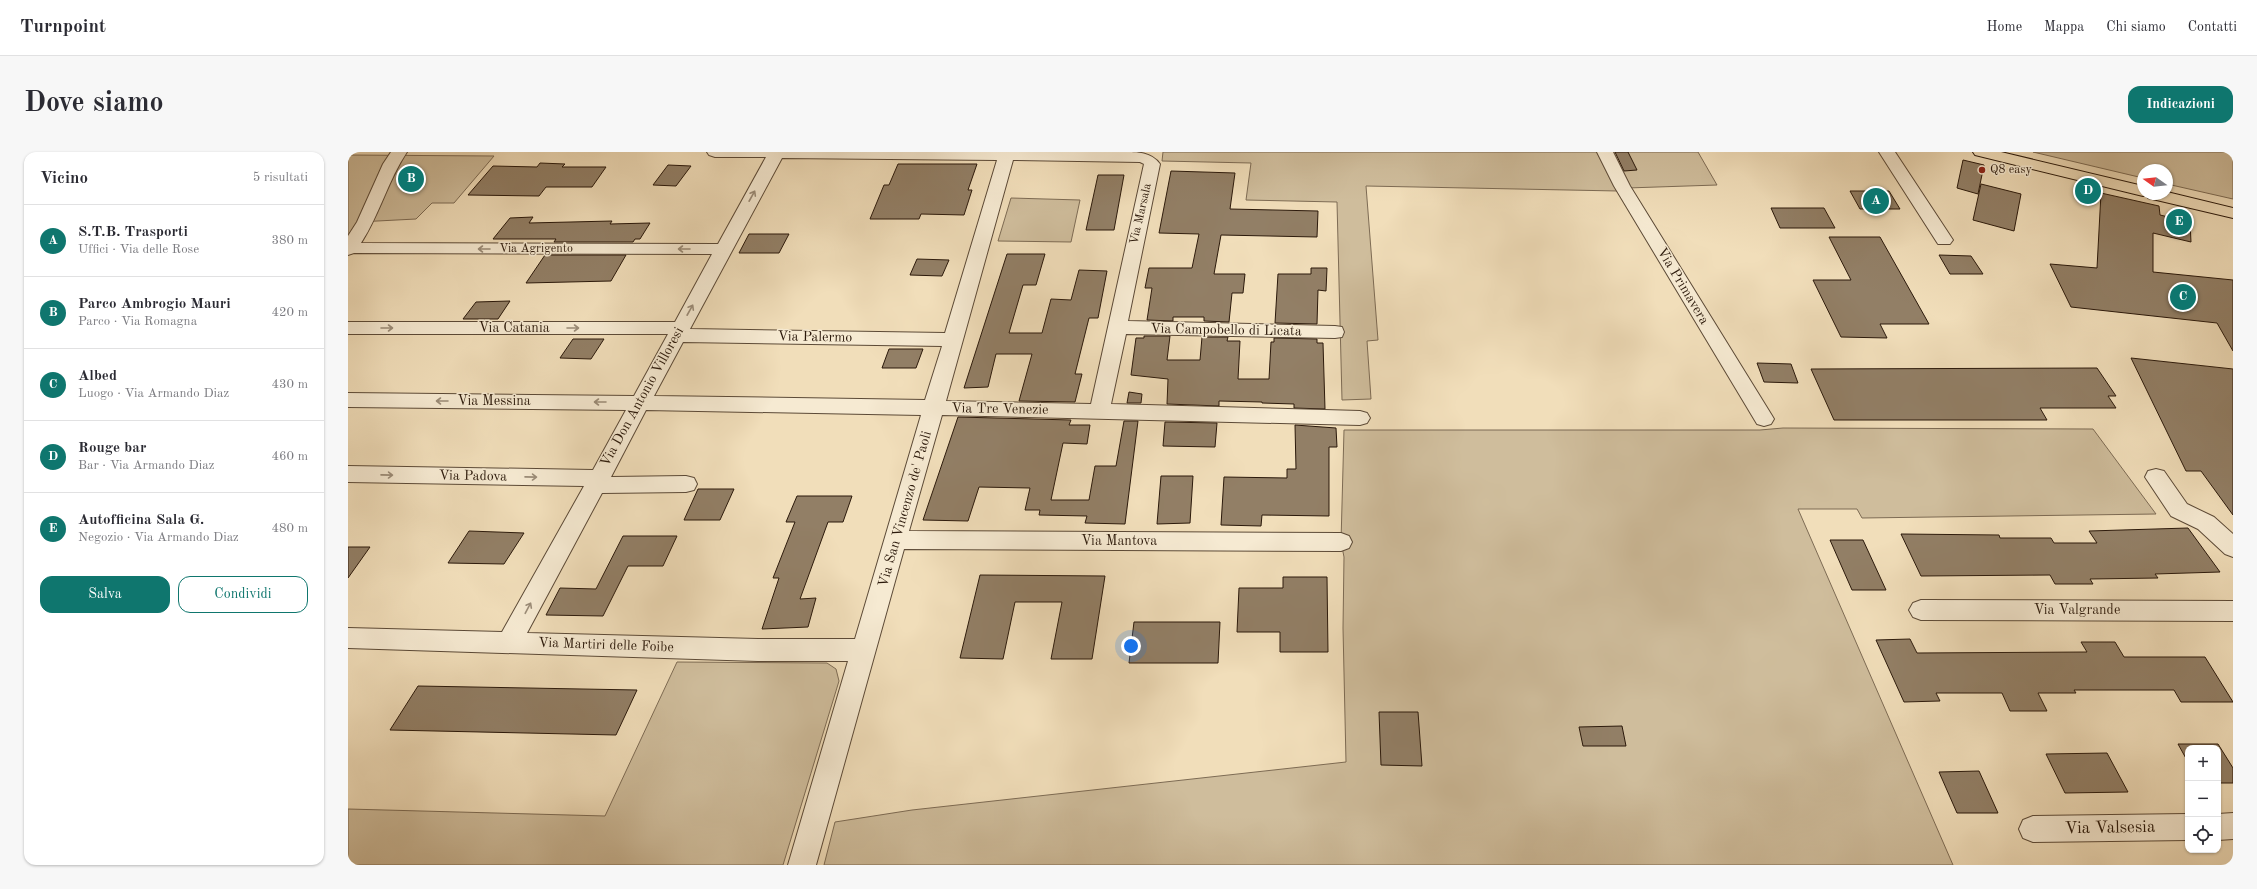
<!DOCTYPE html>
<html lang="it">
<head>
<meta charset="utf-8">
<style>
	:root { --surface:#fff; --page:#f7f7f7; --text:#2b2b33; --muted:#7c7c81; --line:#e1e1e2; --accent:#0f766e }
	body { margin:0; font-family:"Old Standard TT",serif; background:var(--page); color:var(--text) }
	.controls { position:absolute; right:12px; bottom:12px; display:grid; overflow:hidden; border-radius:8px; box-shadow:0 1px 3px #0004 }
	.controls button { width:36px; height:36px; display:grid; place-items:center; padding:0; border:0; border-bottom:1px solid var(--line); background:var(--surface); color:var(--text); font:20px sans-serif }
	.compass { position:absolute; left:1789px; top:12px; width:36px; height:36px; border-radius:50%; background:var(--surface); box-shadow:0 1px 3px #0004; rotate:285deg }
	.you { position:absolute; left:783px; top:494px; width:14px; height:14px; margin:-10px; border:3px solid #fff; border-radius:50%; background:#1a73e8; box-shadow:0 0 0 6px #1a73e833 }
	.badge { display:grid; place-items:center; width:26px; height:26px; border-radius:50%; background:var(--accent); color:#fff; font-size:13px; font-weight:700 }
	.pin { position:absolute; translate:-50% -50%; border:2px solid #fff; box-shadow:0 1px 4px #0006 }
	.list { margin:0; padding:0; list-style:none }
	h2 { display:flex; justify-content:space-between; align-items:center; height:52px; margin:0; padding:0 16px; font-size:17px }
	h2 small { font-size:13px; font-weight:400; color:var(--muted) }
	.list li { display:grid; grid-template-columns:26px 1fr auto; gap:12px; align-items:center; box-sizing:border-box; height:72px; padding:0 16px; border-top:1px solid var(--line) }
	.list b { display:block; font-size:15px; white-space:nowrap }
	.list p { margin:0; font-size:13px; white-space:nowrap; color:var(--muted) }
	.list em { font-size:13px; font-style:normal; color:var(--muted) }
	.actions { display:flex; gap:8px; padding:12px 16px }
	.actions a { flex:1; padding:9px 0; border:1px solid var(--accent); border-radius:12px; text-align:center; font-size:14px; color:var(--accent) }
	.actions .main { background:var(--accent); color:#fff }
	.icon { flex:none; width:22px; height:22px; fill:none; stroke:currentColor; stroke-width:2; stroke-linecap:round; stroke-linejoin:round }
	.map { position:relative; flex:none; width:1885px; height:713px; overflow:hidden; border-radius:12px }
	header { display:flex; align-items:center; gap:24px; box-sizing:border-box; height:56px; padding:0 20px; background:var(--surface); border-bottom:1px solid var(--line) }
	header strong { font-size:19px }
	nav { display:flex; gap:22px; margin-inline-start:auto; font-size:14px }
	.intro { display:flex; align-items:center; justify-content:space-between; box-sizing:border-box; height:96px; padding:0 24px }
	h1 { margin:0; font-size:28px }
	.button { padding:10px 18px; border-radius:12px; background:var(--accent); color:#fff; font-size:14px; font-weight:700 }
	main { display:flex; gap:24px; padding:0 24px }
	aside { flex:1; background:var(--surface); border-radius:12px; box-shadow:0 1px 3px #0004 }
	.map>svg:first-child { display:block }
</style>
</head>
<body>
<header>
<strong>Turnpoint</strong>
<nav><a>Home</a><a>Mappa</a><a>Chi siamo</a><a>Contatti</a></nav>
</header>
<div class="intro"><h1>Dove siamo</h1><a class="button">Indicazioni</a></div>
<main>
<aside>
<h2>Vicino<small>5 risultati</small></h2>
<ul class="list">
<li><span class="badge">A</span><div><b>S.T.B. Trasporti</b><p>Uffici · Via delle Rose</p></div><em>380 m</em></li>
<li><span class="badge">B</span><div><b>Parco Ambrogio Mauri</b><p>Parco · Via Romagna</p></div><em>420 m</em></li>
<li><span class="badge">C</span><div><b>Albed</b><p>Luogo · Via Armando Diaz</p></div><em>430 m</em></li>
<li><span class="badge">D</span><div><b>Rouge bar</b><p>Bar · Via Armando Diaz</p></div><em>460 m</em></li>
<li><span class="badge">E</span><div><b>Autofficina Sala G.</b><p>Negozio · Via Armando Diaz</p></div><em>480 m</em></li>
</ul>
<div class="actions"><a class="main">Salva</a><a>Condividi</a></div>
</aside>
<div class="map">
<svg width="1885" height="713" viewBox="0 0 1885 713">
	<rect width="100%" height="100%" fill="#f1deba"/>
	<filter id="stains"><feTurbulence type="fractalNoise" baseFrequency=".005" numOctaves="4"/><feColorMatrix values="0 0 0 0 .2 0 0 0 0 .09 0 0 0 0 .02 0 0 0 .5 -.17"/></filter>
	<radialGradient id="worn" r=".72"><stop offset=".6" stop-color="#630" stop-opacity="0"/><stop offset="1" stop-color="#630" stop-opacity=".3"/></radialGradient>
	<path fill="#cfbd9c" stroke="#7d6b54" d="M 815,0 L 1249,0 L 1270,39 L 1018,34 L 1030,188 L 1019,189 L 1023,247 L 994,248 L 989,50 L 898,48 L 903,11 L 814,9 Z
		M 1263,0 L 1350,0 L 1369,33 L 1279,36 Z
		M 1685,0 L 1885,0 L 1885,47 L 1819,32 L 1819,18 L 1795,18 L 1795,26 Z
		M 0,3 L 146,4 L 106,51 L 84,51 L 68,67 L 10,70 L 0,83 Z
		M 663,46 L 732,48 L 723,90 L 650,89 Z
		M 1435,276 L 1745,277 L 1808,362 L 1514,366 L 1509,357 L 1450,357 L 1605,713 L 476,713 L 487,670 L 564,658 L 998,610 L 995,476 L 996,405 L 993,390 L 996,278 L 1412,278 Z
		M 329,510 L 479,511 L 488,517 L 491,529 L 435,713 L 0,713 L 0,657 L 257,664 Z"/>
	<path fill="#927f66" stroke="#2b190b" d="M 1267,0 L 1280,0 L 1289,18 L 1276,19 Z
		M 1615,8 L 1636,13 L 1630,42 L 1609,36 Z
		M 192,11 L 217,12 L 214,15 L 258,15 L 244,35 L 198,35 L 191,44 L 120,43 L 145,14 L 189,15 Z
		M 550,12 L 629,12 L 620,38 L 624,38 L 616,63 L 573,62 L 571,67 L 522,67 L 536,33 L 541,33 Z
		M 320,13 L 343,14 L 328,34 L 305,33 Z
		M 823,19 L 887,21 L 882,57 L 970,59 L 969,85 L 873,83 L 866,122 L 897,122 L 895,141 L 884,141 L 881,170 L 856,169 L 856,165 L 825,165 L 825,169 L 799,168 L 804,136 L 797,136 L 801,116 L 844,116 L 851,82 L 811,81 Z
		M 750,23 L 776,23 L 766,78 L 738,78 Z
		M 1633,32 L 1673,42 L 1666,79 L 1625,68 Z
		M 1502,39 L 1541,39 L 1552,57 L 1512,57 Z
		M 1753,41 L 1811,54 L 1812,63 L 1842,70 L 1843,90 L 1805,81 L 1805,120 L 1885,128 L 1885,199 L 1869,171 L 1723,155 L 1702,112 L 1749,116 Z
		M 1423,56 L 1476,56 L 1487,76 L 1432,76 Z
		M 185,65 L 181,71 L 264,69 L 262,72 L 302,71 L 292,87 L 287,87 L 285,90 L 206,90 L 208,87 L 145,87 L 162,66 Z
		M 401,82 L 441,82 L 431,101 L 391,101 Z
		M 1481,85 L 1532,85 L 1581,172 L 1532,172 L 1539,186 L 1493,185 L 1465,128 L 1503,128 Z
		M 659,102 L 697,102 L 688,133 L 675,133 L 661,181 L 694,181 L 703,147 L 723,148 L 731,118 L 759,119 L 750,166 L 741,166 L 727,222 L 734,222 L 727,250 L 671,249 L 684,202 L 648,202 L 640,235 L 616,236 Z
		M 197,103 L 278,103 L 263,129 L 178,131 Z
		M 1591,103 L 1623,104 L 1635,122 L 1602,122 Z
		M 569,107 L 601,108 L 594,124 L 562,123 Z
		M 963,116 L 979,116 L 978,139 L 970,138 L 969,172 L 927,171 L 930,122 L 963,122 Z
		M 162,149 L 150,167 L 115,167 L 128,150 Z
		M 796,184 L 822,184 L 819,208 L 852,208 L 854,185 L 880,185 L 879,189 L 892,189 L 890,227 L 921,227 L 923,190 L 926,190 L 926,186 L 969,187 L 969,191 L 975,191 L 977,257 L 946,256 L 946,252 L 914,251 L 914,250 L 871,249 L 871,254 L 819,252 L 820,227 L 783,223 L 788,186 L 796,186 Z
		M 225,187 L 256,187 L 243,207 L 212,206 Z
		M 541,197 L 575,197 L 568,216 L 534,216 Z
		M 1783,206 L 1885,217 L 1885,363 L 1853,319 L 1838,319 Z
		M 1409,211 L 1443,212 L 1450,231 L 1416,230 Z
		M 1749,216 L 1768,244 L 1760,244 L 1768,256 L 1692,256 L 1699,268 L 1486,268 L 1463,217 Z
		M 781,240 L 794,242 L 793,251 L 779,251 Z
		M 610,265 L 723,268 L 721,273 L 742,273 L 739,292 L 715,291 L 703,348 L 741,348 L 747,314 L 768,314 L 776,269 L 790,269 L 777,372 L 737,371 L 739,364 L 691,363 L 692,358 L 677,358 L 682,336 L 631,335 L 620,369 L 575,368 Z
		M 817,270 L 869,271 L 867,295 L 815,294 Z
		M 947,273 L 988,276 L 989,295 L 981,295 L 981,364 L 914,363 L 913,374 L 873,373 L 876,325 L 939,326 L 939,317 L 948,317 Z
		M 813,324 L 845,324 L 842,371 L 809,372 Z
		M 350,337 L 386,337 L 372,368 L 336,368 Z
		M 449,344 L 504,344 L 495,370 L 480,370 L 452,447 L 468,446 L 460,475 L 414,477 L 431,426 L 425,426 L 447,370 L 438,370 Z
		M 1840,376 L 1872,420 L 1807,422 L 1810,426 L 1742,427 L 1745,432 L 1707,432 L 1702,423 L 1573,424 L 1553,382 L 1651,383 L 1652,386 L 1703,386 L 1706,391 L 1749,391 L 1741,379 Z
		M 121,379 L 176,381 L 156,412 L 100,411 Z
		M 275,384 L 329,384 L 315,414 L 280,414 L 255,464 L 198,463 L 212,436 L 248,437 Z
		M 1482,388 L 1515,388 L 1538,438 L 1504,438 Z
		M 0,395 L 22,395 L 0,426 Z
		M 632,423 L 757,424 L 744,507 L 703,507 L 714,450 L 667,450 L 655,507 L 612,506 Z
		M 935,425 L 979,425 L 980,500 L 932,500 L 932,480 L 889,480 L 891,436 L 935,436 Z
		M 786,470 L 872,470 L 870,511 L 781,511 Z
		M 1562,487 L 1569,501 L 1739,500 L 1733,490 L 1767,490 L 1776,505 L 1857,505 L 1885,550 L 1833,550 L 1826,538 L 1726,538 L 1728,541 L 1690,541 L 1699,559 L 1662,559 L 1654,541 L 1588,541 L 1592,549 L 1556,550 L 1528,488 Z
		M 70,534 L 289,538 L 268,583 L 42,578 Z
		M 1031,560 L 1070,560 L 1074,614 L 1033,613 Z
		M 1274,574 L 1278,594 L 1235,594 L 1231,575 Z
		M 1830,592 L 1870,592 L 1885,616 L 1885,631 L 1870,631 L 1870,596 L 1840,596 L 1840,610 Z
		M 1759,601 L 1780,640 L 1717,641 L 1698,602 Z
		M 1631,619 L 1650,661 L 1609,661 L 1591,620 Z"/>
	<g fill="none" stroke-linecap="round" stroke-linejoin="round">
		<defs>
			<path id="minor" d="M 43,0 L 59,0 C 40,28 32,62 13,91 L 370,92 L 418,5 L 367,5 L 361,3 L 359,0 L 775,0 C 790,0 803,0 812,12 L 780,169 L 987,174 L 994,175 L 996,180 L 994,185 L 987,186 L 778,182 L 763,252 L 1012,259 L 1019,261 L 1022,266 L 1019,271 L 1012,273 L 594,263 L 561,379 L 993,381 L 1001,384 L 1004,390 L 1001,396 L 993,399 L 556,397 L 468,713 L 440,713 L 500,509 L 410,509 L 0,496 L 0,476 L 154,480 L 236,334 L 0,330 L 0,314 L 245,318 L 278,258 L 0,255 L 0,241 L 286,244 L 320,182 L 0,182 L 0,170 L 327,170 L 364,102 L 6,101 L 0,103 L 0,84 L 9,70 L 35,12 ZM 434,6 L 649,8 L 597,181 L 342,177 ZM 665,8 L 792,10 L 796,12 L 743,252 L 598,249 ZM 335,190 L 594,194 L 577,248 L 306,244 ZM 298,258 L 573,263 L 507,487 L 410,487 L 179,481 L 254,341 L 338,340 L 346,338 L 349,332 L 346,326 L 338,324 L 263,325 Z
				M 1249,0 L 1265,0 L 1282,34 L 1423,262 L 1426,267 L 1423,272 L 1416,274 L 1409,272 L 1266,34 Z
				M 1531,0 L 1547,0 L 1605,88 L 1602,92 L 1590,92 Z
				M 1808,317 L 1816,319 L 1839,352 L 1866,365 L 1885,382 L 1885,405 L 1877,402 L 1850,377 L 1823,364 L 1797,325 L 1800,319 Z
				M 1573,448 L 1885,449 L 1885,469 L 1573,468 L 1565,465 L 1561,458 L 1565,451 Z
				M 1885,661 L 1885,687 L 1870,688 L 1870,662 Z
				M 1840,662 L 1840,688 L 1685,690 L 1675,686 L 1671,677 L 1675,668 L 1685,664 Z"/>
			<path id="major" d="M 1625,0 L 1653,0 L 1795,34 L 1795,42 L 1819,42 L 1819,40 L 1885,56 L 1885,66 L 1800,46 L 1798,43 L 1795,44 L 1627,3 Z"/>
		</defs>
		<use href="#minor" stroke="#5c4a37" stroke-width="2"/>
		<use href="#major" stroke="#2b190b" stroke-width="2"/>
		<use href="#minor" fill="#f6ead2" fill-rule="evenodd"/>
		<use href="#major" fill="#f1deba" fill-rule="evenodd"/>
	</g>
	<defs><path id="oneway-shaft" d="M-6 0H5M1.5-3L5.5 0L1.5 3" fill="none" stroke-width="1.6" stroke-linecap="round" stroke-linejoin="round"/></defs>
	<g stroke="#9b8c78">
		<use href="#oneway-shaft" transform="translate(404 44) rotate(-61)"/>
		<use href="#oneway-shaft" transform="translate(136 97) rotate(-180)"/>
		<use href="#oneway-shaft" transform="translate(336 97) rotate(-180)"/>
		<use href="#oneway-shaft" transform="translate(342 158) rotate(-61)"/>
		<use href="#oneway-shaft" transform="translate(39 176)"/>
		<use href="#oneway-shaft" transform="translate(225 176)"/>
		<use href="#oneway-shaft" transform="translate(94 249) rotate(-180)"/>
		<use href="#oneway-shaft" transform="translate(252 250) rotate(-180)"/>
		<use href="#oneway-shaft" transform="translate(39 323) rotate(1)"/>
		<use href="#oneway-shaft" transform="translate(183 325) rotate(1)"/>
		<use href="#oneway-shaft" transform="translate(180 456) rotate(-62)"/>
	</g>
	<circle fill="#8f2418" stroke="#f6ead2" stroke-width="1.5" cx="1634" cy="18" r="4"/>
	<g text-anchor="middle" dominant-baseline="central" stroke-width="3" stroke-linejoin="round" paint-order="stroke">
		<g font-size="12" fill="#2b190b" stroke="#f6ead2" text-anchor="start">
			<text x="1642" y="18">Q8 easy</text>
		</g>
		<g font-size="12" fill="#2b190b" stroke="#f6ead2">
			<text transform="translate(793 62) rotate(-77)">Via Marsala</text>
			<text x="188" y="97">Via Agrigento</text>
		</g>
		<g font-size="14" fill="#2b190b" stroke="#f6ead2">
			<text transform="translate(1335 134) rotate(59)">Via Primavera</text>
			<text x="166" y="176">Via Catania</text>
			<text transform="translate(878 178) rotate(1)">Via Campobello di Licata</text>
			<text transform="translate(467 185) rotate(1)">Via Palermo</text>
			<text transform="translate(294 245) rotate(-61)">Via Don Antonio Villoresi</text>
			<text x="146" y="249">Via Messina</text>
			<text transform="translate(652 257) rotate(1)">Via Tre Venezie</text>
			<text transform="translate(125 324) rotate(1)">Via Padova</text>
			<text transform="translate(557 357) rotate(-74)">Via San Vincenzo de' Paoli</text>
			<text x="771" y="389">Via Mantova</text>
			<text x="1729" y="458">Via Valgrande</text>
			<text transform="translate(258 493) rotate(2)">Via Martiri delle Foibe</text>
		</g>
		<g font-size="17" fill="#2b190b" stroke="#f6ead2">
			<text transform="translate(1762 676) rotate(-1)">Via Valsesia</text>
		</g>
	</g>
	<rect width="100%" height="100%" filter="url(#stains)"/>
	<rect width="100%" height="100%" fill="url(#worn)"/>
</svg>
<div class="controls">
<button>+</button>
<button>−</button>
<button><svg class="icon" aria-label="locate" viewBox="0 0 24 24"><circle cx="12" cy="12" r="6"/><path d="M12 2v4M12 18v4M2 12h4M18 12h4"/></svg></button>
</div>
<svg class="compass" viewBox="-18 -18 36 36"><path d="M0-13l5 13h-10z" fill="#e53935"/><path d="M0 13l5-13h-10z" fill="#7c7c81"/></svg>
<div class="you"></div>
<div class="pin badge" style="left:1528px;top:49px">A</div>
<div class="pin badge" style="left:63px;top:27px">B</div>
<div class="pin badge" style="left:1835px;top:145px">C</div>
<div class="pin badge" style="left:1740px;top:39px">D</div>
<div class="pin badge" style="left:1831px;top:70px">E</div>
</div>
</main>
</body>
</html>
